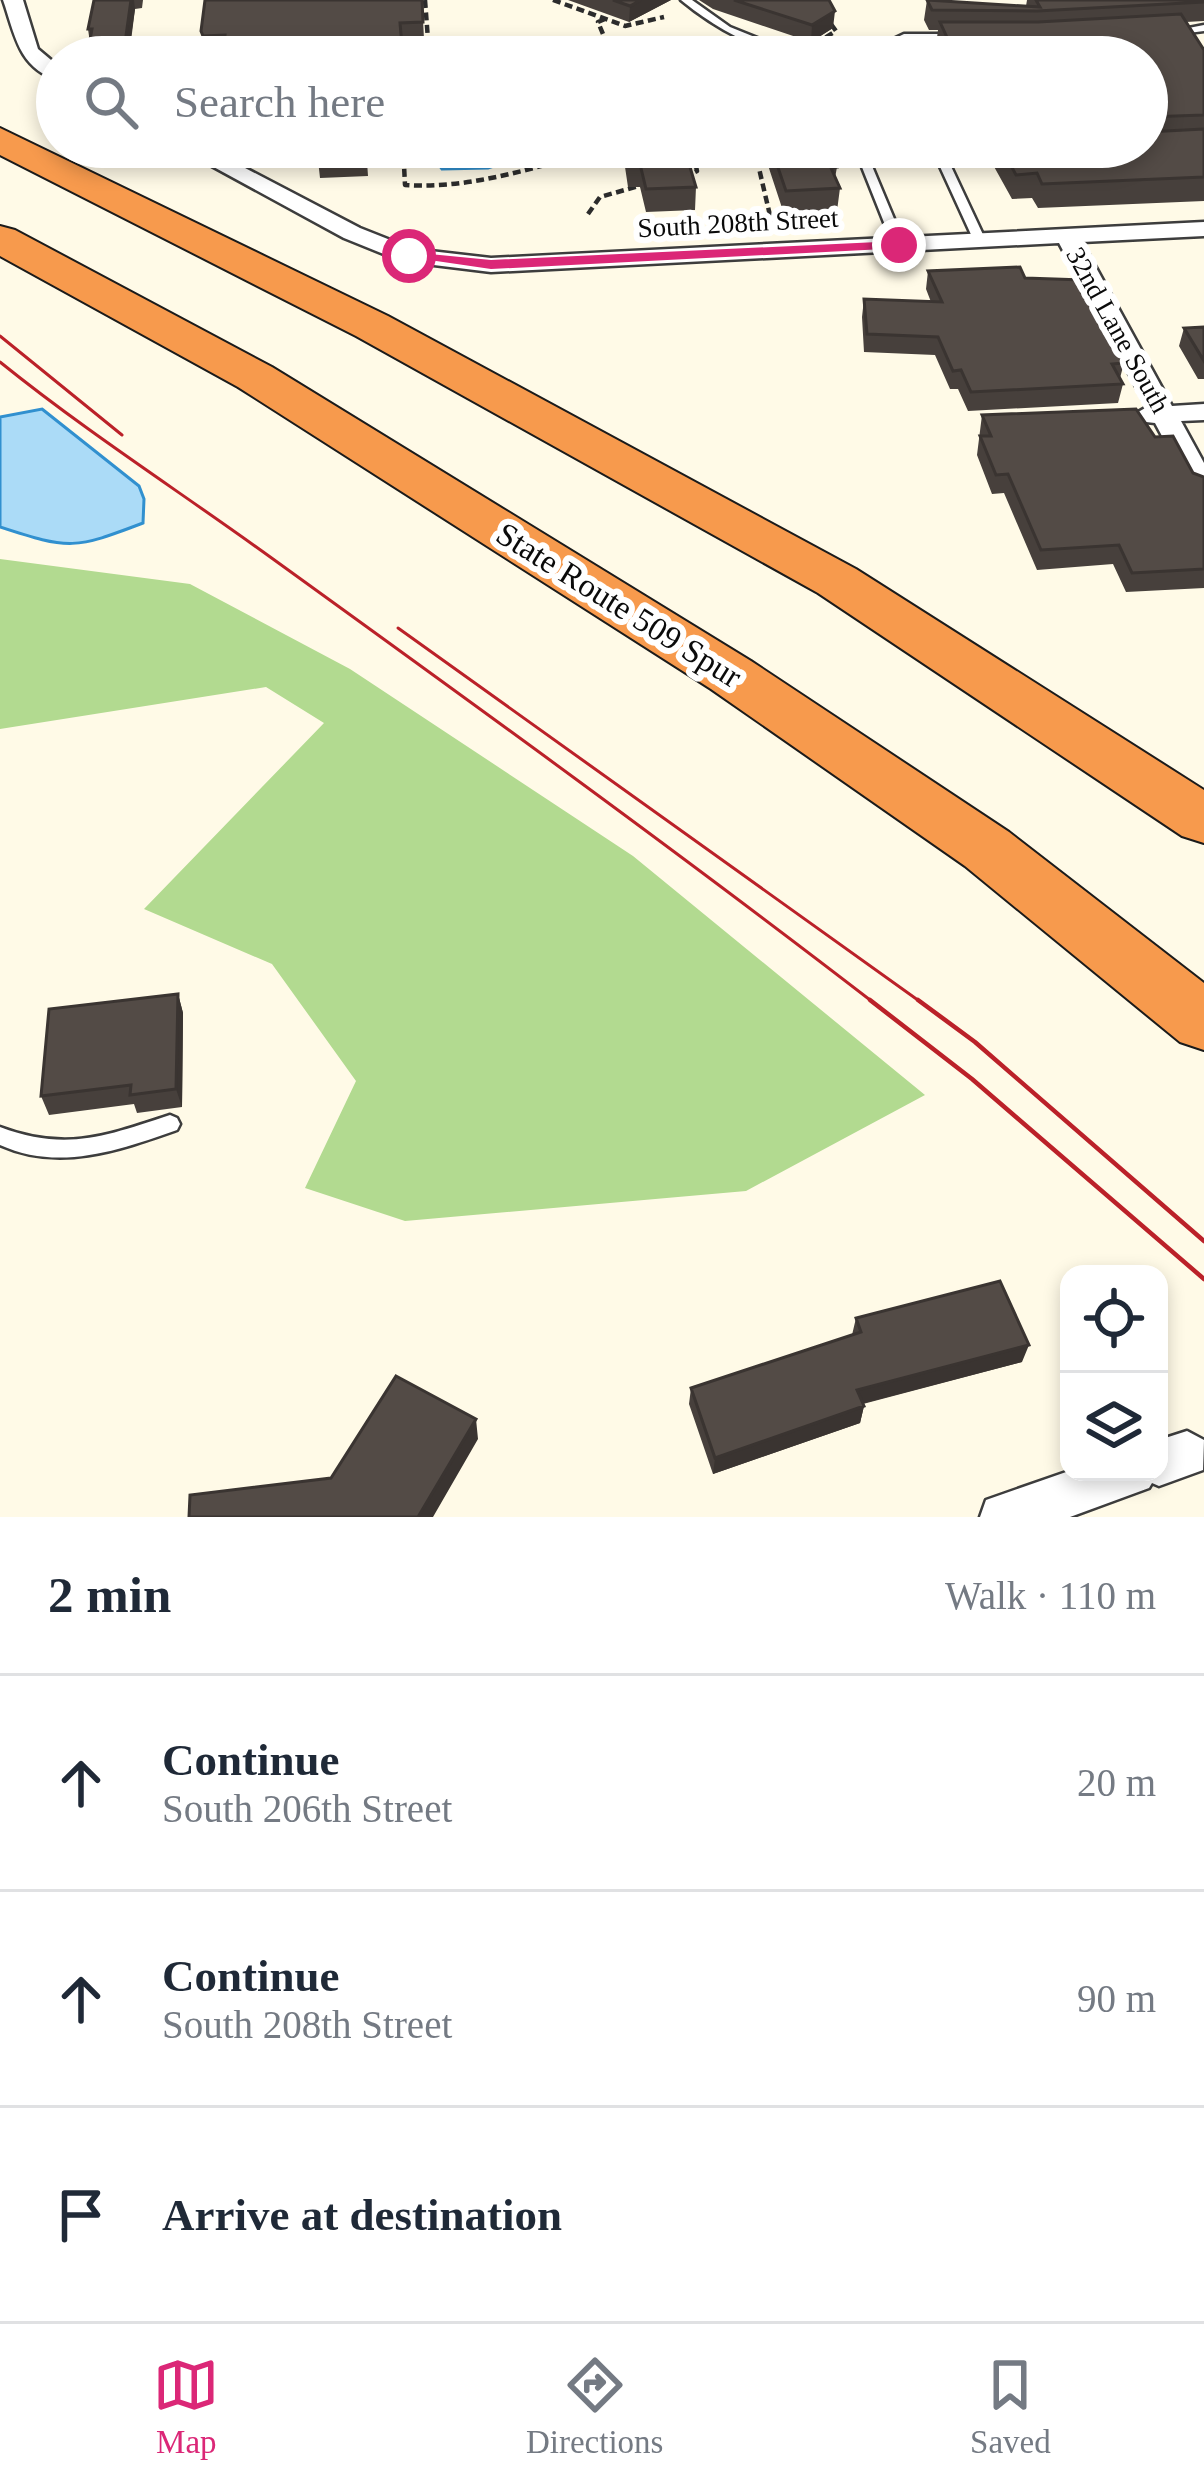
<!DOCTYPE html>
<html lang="en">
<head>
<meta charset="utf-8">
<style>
	:root { --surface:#fff; --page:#f2f2f3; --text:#1f2937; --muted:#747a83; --line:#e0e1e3; --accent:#db2777 }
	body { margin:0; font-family:Georgia,serif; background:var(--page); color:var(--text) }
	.controls { position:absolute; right:36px; bottom:36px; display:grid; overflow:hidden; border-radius:24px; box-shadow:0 6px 18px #0003 }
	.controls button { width:108px; height:108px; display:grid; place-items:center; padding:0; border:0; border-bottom:3px solid var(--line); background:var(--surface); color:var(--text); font:60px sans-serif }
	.stop { position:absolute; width:36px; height:36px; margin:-27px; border:9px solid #db2777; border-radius:50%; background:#fff }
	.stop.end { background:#db2777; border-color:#fff; box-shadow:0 3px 12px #0008 }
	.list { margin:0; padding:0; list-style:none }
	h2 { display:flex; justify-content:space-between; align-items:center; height:156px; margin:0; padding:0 48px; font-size:51px }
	h2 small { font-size:39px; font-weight:400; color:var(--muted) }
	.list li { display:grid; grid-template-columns:78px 1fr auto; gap:36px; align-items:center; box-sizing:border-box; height:216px; padding:0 48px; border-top:3px solid var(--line) }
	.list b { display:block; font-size:45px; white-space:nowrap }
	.list p { margin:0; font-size:39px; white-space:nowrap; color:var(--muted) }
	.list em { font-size:39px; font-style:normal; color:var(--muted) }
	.icon { flex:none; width:66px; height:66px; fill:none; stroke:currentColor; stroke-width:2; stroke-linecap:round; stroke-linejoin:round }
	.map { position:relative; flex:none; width:1204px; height:1517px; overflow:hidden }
	.search { position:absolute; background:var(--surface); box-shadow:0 6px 18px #0003; left:36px; right:36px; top:36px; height:132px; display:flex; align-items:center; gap:30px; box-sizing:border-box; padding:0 42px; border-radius:66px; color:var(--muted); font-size:45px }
	.sheet { height:804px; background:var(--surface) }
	nav { display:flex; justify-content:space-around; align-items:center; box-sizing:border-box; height:168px; border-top:3px solid var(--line); background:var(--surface); font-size:33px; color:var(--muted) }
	nav a { display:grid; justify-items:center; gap:6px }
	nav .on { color:var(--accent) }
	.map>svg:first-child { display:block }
</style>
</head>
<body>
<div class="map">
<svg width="1204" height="1517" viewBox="0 0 1204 1517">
	<rect width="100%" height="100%" fill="#fffae7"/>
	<path fill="#b2da90" d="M 0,559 L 190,584 L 350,669 L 633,856 L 925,1095 L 746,1191 L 405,1221 L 305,1188 L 356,1081 L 272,964 L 144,909 L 324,723 L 266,687 L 0,729 Z"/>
	<path fill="#abdbf7" stroke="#3190cf" stroke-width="3" d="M 444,147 L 550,147 L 488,168 L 442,169 L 434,158 Z
		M 42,409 L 139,486 L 144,499 L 143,523 C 75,549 70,550 0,527 L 0,417 Z"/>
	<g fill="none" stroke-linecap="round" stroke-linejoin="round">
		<defs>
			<path id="service" d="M 681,0 L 692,0 L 730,27 L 804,57 C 764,57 711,25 681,0 Z
				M 1204,25 L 1204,31 L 1173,35 L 1168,32 Z
				M 955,34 L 960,37 L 958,39 L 906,40 L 894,45 L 899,57 L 889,57 L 883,44 L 904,34 Z
				M 854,147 L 864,147 L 905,245 L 903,247 L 893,245 Z
				M 931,147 L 941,147 L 945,154 L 1011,151 L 1016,154 L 1011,157 L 948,160 L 986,241 L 984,243 L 974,241 Z
				M 170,1115 L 177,1118 L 180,1124 L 177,1130 C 120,1150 59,1172 0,1145 L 0,1127 C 66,1152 106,1136 170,1115 Z"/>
			<path id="minor" d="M 3,0 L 23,0 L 38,49 L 57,65 L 57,80 C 18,67 15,34 3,0 Z
				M 177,147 L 205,147 L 360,228 L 413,249 L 491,258 L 1204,222 L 1204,236 L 1082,242 L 1172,406 L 1204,404 L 1204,420 L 1181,421 L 1204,463 L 1204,497 L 1190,488 L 1155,423 L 1137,421 L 1133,415 L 1147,407 L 1059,243 L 491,272 L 401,261 L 344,238 Z
				M 1187,1431 L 1204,1440 L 1203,1470 L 1159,1486 L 1152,1483 L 1149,1488 L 1070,1517 L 980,1517 L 986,1500 L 1069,1471 L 1159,1472 L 1159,1440 Z"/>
			<path id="motorway" d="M 0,128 L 388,316 L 856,569 L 1204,790 L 1204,843 L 1182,836 L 818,593 L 356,336 L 0,155 Z
				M 0,226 L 15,230 L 272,367 L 751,661 L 1009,832 L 1204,983 L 1204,1050 L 1180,1042 L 965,866 L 711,689 L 238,387 L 0,256 Z"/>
		</defs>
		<use href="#service" stroke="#3d3d3d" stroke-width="5"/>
		<use href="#minor" stroke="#3d3d3d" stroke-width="5"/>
		<use href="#motorway" stroke="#1b1b1b" stroke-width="4"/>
		<path stroke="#2c2c2c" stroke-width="4.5" stroke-dasharray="8 4.5" stroke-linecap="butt" d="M 425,0 L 429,53
			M 553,0 L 625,26 L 664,17
			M 605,19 L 598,22 L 610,51
			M 815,44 L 836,31 L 828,20
			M 589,57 L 647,49 L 699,57
			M 282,147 L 278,162 L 320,162
			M 415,147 L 404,165 L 405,185 C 480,190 547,161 620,147
			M 754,147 L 772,224
			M 684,178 L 697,171 L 692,147
			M 588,214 L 600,197 L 646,184"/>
		<use href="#service" fill="#fff" fill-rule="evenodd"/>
		<use href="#minor" fill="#fff" fill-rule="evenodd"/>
		<use href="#motorway" fill="#f79a4d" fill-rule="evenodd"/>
		<path stroke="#bb2129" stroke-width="3" d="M 0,336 L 122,435
			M 0,362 C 88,433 182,493 273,559 C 475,705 677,851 874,1003
			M 398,628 L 922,1003"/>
		<path stroke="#bb2129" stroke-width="4.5" d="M 870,1000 L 972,1079 L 1204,1279
			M 918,1000 L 975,1042 L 1204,1241"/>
	</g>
	<path fill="#47403c" d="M 94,0 L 143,0 L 142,8 L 135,9 L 129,57 L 92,57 L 88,29 Z
		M 422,0 L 424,39 L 206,53 L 204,47 L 201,31 Z
		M 568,0 L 671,0 L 629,22 Z
		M 699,0 L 829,0 L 833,28 L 811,42 L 713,9 Z
		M 927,0 L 1026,6 L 1027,0 L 1204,0 L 1204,21 L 1186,22 L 1204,50 L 1204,201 L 1038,208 L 1032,198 L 1012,199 L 992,163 L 994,147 L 983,147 L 1147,147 L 1147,57 L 942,57 L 936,45 L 938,30 L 929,30 L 924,20 Z
		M 366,147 L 368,176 L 320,178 L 318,160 Z
		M 622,147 L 684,147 L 696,187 L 695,210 L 646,212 L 640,187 L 628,187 Z
		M 762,147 L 828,147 L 837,167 L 835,178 L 840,188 L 837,211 L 784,214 Z
		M 928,271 L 1025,278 L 1123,353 L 1121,359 L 1124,363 L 1120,378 L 1123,384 L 1118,403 L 968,411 L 958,389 L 950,389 L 935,355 L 864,352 L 862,317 L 864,299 L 931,302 L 926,289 Z
		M 1204,327 L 1204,379 L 1198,379 L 1179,346 L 1184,328 Z
		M 982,415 L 1155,437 L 1193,473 L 1204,477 L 1204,588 L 1126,592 L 1113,564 L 1037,570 L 1004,493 L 992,494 L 977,455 Z
		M 178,994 L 183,1013 L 182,1107 L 137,1113 L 134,1104 L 49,1115 L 41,1096 Z
		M 856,1318 L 1022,1362 L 863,1404 L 864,1406 L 860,1423 L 713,1474 L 689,1404 L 691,1388 L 852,1335 Z"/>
	<path fill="#3a3431" d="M 131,0 L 134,0 L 135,9 L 128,57 L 125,43 Z
		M 641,0 L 671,0 L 629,22 L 630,6 Z
		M 835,11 L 833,28 L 811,42 L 812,25 Z
		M 178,994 L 183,1013 L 182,1107 L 176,1089 Z
		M 1029,1345 L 1022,1362 L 853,1406 L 857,1390 Z
		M 864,1406 L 860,1423 L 713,1474 L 715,1458 Z
		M 476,1419 L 478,1439 L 433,1517 L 418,1517 Z"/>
	<path fill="#534b46" stroke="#3a3431" stroke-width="3" d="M 94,0 L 131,0 L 125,43 L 89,45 L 92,29 L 88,29 Z
		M 205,0 L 422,0 L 423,22 L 400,23 L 403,57 L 223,57 L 225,35 L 203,36 L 201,31 Z
		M 613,0 L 641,0 L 630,6 Z
		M 734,0 L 829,0 L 835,11 L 812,25 Z
		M 927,0 L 1040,7 L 1036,0 L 1204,0 L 1204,2 L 1037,11 L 932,10 Z
		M 1181,14 L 1204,50 L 1204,115 L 1147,117 L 1147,57 L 956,57 L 940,22 L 1038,22 Z
		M 784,43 L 790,57 L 741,57 L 737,45 Z
		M 1204,129 L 1204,177 L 1042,184 L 1037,173 L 1016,175 L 1001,147 L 1147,147 L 1147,132 Z
		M 318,147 L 365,147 L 366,158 L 318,160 Z
		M 625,147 L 684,147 L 696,187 L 646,189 L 640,164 L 628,165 Z
		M 771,147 L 828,147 L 837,167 L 831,168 L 840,188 L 786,191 Z
		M 1020,267 L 1025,278 L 1083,280 L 1123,353 L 1118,353 L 1124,363 L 1112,364 L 1123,384 L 971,392 L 961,370 L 953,371 L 938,337 L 867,334 L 864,299 L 942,302 L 928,271 Z
		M 1204,327 L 1204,361 L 1184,328 Z
		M 1136,409 L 1155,437 L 1173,436 L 1193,473 L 1204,477 L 1204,569 L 1132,573 L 1119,545 L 1041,550 L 1008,474 L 996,475 L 980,436 L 991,436 L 982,415 Z
		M 178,994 L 176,1089 L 130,1095 L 131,1085 L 41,1096 L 49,1009 Z
		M 1000,1281 L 1029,1345 L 857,1390 L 864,1406 L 715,1458 L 691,1388 L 861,1332 L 856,1318 Z
		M 396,1376 L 476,1419 L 418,1517 L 189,1517 L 190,1495 L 331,1478 Z"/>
	<path fill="#db2777" d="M 899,241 L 904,248 L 491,269 L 402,256 L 409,252 L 491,260 Z"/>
	<g text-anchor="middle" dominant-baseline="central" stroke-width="12" stroke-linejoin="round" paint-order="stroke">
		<g font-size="27" fill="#0a0a0a" stroke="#fff">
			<text transform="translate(738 223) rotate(-3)">South 208th Street</text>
			<text transform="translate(1118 330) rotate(61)">32nd Lane South</text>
		</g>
		<g font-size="33" fill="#0a0a0a" stroke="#fff">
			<text transform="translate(619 605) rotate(32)">State Route 509 Spur</text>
		</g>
	</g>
</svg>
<div class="controls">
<button><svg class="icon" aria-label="locate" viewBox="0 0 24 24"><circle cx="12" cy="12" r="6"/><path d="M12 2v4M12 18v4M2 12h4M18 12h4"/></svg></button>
<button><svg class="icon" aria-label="layers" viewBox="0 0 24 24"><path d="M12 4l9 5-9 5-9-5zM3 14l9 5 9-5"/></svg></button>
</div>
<div class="stop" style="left:409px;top:256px"></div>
<div class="stop end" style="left:899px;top:245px"></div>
<div class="search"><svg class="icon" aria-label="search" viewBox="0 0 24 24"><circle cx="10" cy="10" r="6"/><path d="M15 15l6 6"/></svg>Search here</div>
</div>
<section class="sheet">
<h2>2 min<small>Walk · 110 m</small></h2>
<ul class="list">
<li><svg class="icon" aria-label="ahead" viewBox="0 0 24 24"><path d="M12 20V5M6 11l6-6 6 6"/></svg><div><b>Continue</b><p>South 206th Street</p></div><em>20 m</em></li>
<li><svg class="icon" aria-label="ahead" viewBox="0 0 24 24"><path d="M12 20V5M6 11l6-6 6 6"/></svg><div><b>Continue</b><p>South 208th Street</p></div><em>90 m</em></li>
<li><svg class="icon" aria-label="arrive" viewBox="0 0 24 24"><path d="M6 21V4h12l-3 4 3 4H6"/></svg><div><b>Arrive at destination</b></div></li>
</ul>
</section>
<nav>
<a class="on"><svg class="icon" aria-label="map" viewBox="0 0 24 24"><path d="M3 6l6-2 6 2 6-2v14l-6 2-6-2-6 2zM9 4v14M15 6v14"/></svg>Map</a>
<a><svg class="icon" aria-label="directions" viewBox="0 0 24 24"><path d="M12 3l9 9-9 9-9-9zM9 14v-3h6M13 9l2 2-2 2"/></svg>Directions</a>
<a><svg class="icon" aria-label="saved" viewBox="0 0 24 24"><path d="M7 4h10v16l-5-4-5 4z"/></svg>Saved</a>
</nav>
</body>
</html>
